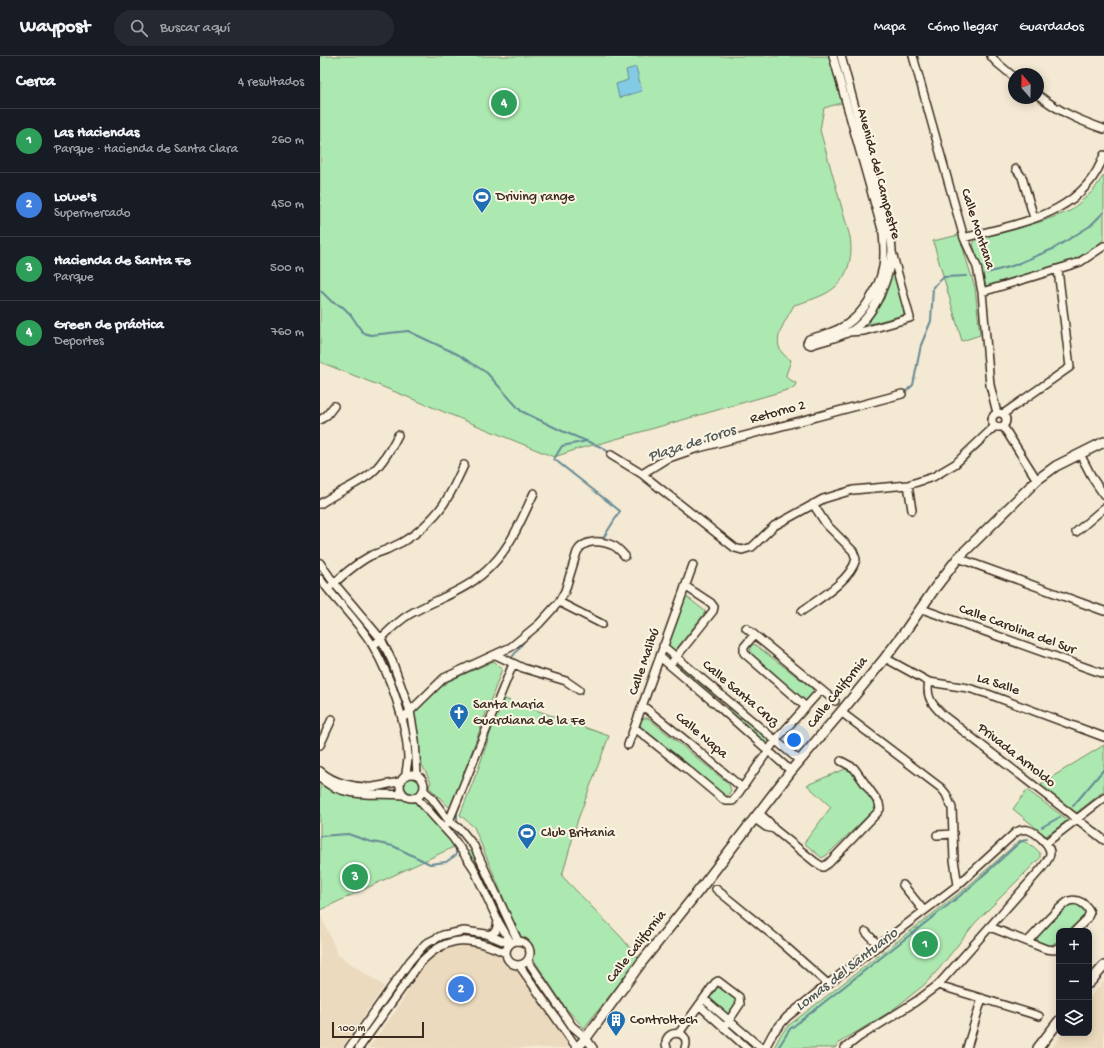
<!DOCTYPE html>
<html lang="es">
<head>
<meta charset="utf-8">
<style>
	:root { --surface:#171b24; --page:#242831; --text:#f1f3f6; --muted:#9ea1a6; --line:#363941; --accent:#8c9099 }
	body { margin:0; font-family:"Gochi Hand",sans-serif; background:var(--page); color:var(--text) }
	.controls { position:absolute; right:12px; bottom:12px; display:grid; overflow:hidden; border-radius:8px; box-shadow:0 2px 10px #0003 }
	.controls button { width:36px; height:36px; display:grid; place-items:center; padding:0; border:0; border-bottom:1px solid var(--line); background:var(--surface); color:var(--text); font:20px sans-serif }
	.compass { position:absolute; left:688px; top:12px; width:36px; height:36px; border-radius:50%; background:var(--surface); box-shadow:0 2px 10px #0003; rotate:340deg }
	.scale { position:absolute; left:12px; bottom:10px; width:92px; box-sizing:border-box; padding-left:4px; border:2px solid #3b2a1e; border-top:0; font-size:11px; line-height:14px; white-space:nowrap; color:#3b2a1e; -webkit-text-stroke:3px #fcf5e5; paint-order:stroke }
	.you { position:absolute; left:474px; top:684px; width:14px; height:14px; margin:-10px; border:3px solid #fff; border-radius:50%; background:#1a73e8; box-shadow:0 0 0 6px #1a73e833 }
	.badge { display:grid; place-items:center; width:26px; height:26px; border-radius:50%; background:var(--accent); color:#fff; font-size:13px; font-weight:700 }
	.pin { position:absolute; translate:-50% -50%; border:2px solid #fff; box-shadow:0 1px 4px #0006 }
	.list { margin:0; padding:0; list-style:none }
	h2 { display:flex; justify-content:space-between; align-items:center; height:52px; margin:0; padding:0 16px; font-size:17px }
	h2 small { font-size:13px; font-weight:400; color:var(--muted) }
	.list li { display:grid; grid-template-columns:26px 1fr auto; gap:12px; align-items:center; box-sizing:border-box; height:64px; padding:0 16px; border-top:1px solid var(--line) }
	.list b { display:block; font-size:15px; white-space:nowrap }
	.list p { margin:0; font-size:13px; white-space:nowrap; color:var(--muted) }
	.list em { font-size:13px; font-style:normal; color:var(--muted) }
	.icon { flex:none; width:22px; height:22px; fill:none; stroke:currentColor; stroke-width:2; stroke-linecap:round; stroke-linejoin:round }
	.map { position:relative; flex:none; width:784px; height:992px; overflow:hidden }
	header { display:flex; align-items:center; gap:24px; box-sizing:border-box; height:56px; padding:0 20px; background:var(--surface); border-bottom:1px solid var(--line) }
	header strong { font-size:19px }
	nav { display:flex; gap:22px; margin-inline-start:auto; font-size:14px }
	.search { width:280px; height:36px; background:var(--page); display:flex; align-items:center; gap:10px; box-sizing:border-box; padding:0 14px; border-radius:22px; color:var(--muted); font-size:15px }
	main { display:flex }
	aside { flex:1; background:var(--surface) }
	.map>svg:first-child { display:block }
</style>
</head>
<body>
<header>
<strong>Waypost</strong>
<div class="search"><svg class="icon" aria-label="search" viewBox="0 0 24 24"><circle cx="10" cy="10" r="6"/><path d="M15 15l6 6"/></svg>Buscar aquí</div>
<nav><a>Mapa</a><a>Cómo llegar</a><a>Guardados</a></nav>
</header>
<main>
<aside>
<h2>Cerca<small>4 resultados</small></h2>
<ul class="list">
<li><span class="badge" style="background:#2e9e5b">1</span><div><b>Las Haciendas</b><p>Parque · Hacienda de Santa Clara</p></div><em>260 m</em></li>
<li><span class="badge" style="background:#3f7fe0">2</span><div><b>Lowe's</b><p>Supermercado</p></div><em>450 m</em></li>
<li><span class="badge" style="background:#2e9e5b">3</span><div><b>Hacienda de Santa Fe</b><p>Parque</p></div><em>500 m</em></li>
<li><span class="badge" style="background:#2e9e5b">4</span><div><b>Green de práctica</b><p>Deportes</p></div><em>760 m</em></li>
</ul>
</aside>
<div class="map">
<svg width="784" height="992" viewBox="0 0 784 992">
	<rect width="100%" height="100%" fill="#f4e9d3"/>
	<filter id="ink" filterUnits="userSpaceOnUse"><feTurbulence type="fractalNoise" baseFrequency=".025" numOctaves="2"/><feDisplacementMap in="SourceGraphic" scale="8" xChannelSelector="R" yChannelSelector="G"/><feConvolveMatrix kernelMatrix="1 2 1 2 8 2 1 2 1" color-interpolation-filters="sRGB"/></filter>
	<g filter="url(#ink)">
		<path fill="#ebdabd" d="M 0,857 L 18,899 L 64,930 L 22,992 L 0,992 Z
			M 147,888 L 156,889 L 165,892 L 180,900 L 183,907 L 187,911 L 197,915 L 248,987 L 247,992 L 48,992 L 75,956 L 102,912 L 110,901 L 121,894 L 133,890 Z
			M 784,925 L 784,992 L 732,992 L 743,977 L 769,977 L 769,943 Z"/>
		<path fill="#ace9b0" stroke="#748a67" d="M 0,0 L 511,0 L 524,46 L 504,52 L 500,74 L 530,181 C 533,199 529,220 514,232 C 503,241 487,245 474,249 C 464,268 446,290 471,304 L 466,319 L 467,322 L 476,327 L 474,332 L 282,387 L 261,392 L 234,401 L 68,333 L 0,306 Z
			M 784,119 L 784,183 L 773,193 L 755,203 L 666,230 L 653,188 L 656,183 L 720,166 L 750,155 L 773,135 Z
			M 639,179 L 655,232 L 660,279 L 642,285 L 613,185 Z
			M 573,215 L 575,215 L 585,251 L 583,259 L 546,269 L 545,268 L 564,243 Z
			M 367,541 L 385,555 L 384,558 L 353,597 L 347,591 L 364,542 Z
			M 434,588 L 492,632 L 493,637 L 486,645 L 482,644 L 431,598 L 430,591 Z
			M 348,601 L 353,604 L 397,640 L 392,645 L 345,603 Z
			M 174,605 L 182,613 L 131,753 L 109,731 L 111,726 L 102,709 L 93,658 L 122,630 L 129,625 Z
			M 182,642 L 289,680 L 258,763 L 242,820 L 301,881 L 319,903 L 264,972 L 245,951 L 214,904 L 194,867 L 154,771 L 140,759 L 159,711 Z
			M 409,651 L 450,685 L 447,690 L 406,655 Z
			M 324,662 L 328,662 L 409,728 L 411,735 L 406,741 L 320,672 L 321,664 Z
			M 784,689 L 784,735 L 756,757 L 719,729 Z
			M 525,713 L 532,716 L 556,748 L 554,754 L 507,799 L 502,802 L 484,787 L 511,751 L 487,729 Z
			M84 728a9 9 0 1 1 18 0a9 9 0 1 1-18 0Z
			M 0,723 L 67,739 L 93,741 L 140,788 L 0,854 Z
			M 707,734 L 748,764 L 726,780 L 693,753 Z
			M 700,784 C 708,787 714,790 720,797 L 720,802 L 655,867 L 618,914 L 604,929 L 571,955 L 520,986 L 515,992 L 454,992 L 460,980 L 468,970 L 646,832 Z
			M 153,792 L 193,881 L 190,882 L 161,818 L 148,796 Z
			M 747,848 L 759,848 L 767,855 C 765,861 753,869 748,875 L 739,875 L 739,884 L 730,890 L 718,886 L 716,879 Z
			M 145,878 L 165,881 L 182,888 L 183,890 L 182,892 C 177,890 172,887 168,885 C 149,878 124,882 108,894 C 100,900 94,910 88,917 L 84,916 L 106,891 L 128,880 Z
			M 399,929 L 418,943 L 418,946 L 404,967 L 381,949 L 396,930 Z"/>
		<path fill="#83cae4" stroke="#668a95" d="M 316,11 L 322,35 L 299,42 L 296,28 L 308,24 L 306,14 Z"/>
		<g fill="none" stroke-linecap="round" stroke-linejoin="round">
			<path stroke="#668a95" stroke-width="2" d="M 667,217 L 692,210 L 733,193 L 770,170 L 784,156
				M 0,234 L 12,246 L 23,251 L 31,259 L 43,277 L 51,279 L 88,275 L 139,299 L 167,317 L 201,355 L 242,375 L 281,391 L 290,397
				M 584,337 L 593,329 L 601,289 L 611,265 L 613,231 L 624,221 L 646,220
				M 267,385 L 242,390 L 234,403 L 300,455 L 282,484
				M 373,397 L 384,394
				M 186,616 L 190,604 L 206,583
				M 753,750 L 784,713
				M 137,768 L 137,756 L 143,739
				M 722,771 L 740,761
				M 0,780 L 28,778 L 48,785 L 73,790 L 110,808 L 126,806 L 136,799 L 136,790
				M 136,782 L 137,772
				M 458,992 L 470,973 L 646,835 L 700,786 L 708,783"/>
			<defs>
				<path id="minor" d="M 513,0 L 563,177 C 564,188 565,199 563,211 C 559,232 544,257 526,269 C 515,276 501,280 489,283 L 487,287 L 491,289 C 503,285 517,282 529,276 C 554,263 570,222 572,195 C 572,190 571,185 570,180 L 521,0
					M 593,0 L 644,182 L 657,211 L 662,236 L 670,329 L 677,357
					M 671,0 L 676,6 L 694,21
					M 718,39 C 740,56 758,64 784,73
					M 696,113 L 702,121 L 714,162
					M 644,182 C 697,167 763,160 784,99
					M 662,236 L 751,209 L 760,206 L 784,190
					M 528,276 L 544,275 L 590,262 L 572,196
					M672 364a7 7 0 1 1 14 0a7 7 0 1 1-14 0Z
					M 683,358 L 750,311 L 738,214
					M 0,364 L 7,359 L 14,350
					M 683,370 L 717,424
					M 760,398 L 773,423 L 784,439
					M 291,399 L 322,418 L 415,492 L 422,494 L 432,491 L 454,470 L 503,443 L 533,434 L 588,429 L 613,421 L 635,408 L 675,370
					M 322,418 L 346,403 L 375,393 L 582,338
					M 588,429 L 592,454
					M 0,448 C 16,437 34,430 49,419 C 62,409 71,393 78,379
					M 756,476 L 784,452
					M 638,502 L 784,555
					M 0,507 L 14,527 L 61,583 L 72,605 L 90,655 L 95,684 L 97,718
					M 0,523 C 17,546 39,566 53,590 C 70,620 87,666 88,701 C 88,707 86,713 86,719
					M 11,530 C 23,519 35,508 50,500 C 57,497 64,495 70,492 C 87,485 103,473 115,459 C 128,445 136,426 144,409
					M 239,546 L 282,568
					M 602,553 L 784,618
					M 482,555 C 499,543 531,524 536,503 L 533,495 L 506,468 L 493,448
					M 426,572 L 515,645
					M 434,579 L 424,591 L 424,597 L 486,651
					M 53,590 C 65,579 76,566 90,558 C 118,542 150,534 173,508 C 192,488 202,462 214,437
					M 343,590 L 480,705
					M 176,599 L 203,612 L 246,625 L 259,634
					M 340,601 L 398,650 L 471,715
					M 565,602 L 609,626 L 648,632 L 668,638 L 784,681
					M 353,605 L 393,555 L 394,551 L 391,547 L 365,530
					M 609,626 C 605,642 614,650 624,660 L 784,784
					M 323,650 L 375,692 L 421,731
					M 521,656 L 621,732 L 626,738 L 632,752 L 634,804 L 638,829
					M 82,663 L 124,622 L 191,591 L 219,568 L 239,546 L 245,535 L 257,496 C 264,483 281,484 294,490 C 298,492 302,497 305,500
					M 315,672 L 369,715 L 405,745 L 413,745 L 455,685 L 501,634
					M 0,689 L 12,663
					M 308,689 L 373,509
					M 0,715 C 13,727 35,732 53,731 C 62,730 71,727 80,726
					M80 730a12 12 0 1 1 24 0a12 12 0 1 1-24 0Z
					M 0,722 C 5,726 10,730 16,732 C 37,741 61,737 84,739
					M 103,734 L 111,741 L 129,765 L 141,774 L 154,790 L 198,885
					M 96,741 L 133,782 L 153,811 L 178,865 L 191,887
					M 439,757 L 449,766 L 454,773 L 495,806 L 503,811 L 509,807 L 557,757 L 560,753 L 559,747 L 534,712 L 521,705
					M 435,763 L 446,771 L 454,773
					M 124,772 L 129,765 L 193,608
					M 617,779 L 633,778
					M 726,787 L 784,742
					M 583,829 L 604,855
					M 396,833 L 456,882 L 508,928
					M 670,871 L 726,893 L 734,894 L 739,891
					M 546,876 L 559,890
					M 169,879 L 176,875 L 178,865
					M186 897a12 12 0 1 1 24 0a12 12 0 1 1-24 0Z
					M 708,885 C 716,877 741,848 749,845 C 758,842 766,848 770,856 L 767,863 L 755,875
					M 208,905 L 252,970 L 266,982 L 273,992
					M 199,909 L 257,992
					M 618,929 L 719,960
					M 384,943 L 441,992
					M 379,949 L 427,992
					M 359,977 L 395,927 L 398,925 L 419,941 L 420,948 L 404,972
					M 29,992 L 90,905 L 105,888 L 123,879 L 144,875 L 166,878 L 190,888
					M 39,992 L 100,907 C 128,877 152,881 186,897
					M 347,992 C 340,973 372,972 365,992
					M 445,992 L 453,977 L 467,961 L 508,928 L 638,829 L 696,776 C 700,774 704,773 708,774 C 716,776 731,789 730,798 C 729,803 725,808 722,812 L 618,929 L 595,946 L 539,981 L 525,992
					M 647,992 L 662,942"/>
				<path id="major" d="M 769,927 L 784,910
					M 257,992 L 266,982 L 321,907 L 384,828 L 471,715 L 521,656 L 565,602 L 584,577 L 615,532 L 638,502 L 717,424 L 736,410 L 784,386
					M 718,992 L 739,965"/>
			</defs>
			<use href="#minor" stroke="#3b2a1e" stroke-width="10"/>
			<use href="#major" stroke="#3b2a1e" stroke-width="12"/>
			<use href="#minor" stroke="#fcf5e5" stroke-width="7"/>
			<use href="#major" stroke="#fcf5e5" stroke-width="9"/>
		</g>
	</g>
	<defs>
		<symbol id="stadium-pin" viewBox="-11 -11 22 30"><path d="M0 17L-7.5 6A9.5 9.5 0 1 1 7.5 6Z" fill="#1f6fb2" stroke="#fcf5e5"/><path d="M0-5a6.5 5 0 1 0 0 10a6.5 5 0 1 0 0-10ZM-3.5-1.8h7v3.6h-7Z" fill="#fff"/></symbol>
		<symbol id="church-pin" viewBox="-11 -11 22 30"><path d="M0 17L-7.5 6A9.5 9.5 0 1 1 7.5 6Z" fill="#1f6fb2" stroke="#fcf5e5"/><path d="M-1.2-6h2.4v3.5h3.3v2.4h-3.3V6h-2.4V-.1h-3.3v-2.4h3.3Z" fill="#fff"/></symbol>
		<symbol id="building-pin" viewBox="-11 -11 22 30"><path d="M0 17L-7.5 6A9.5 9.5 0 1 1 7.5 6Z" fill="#1f6fb2" stroke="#fcf5e5"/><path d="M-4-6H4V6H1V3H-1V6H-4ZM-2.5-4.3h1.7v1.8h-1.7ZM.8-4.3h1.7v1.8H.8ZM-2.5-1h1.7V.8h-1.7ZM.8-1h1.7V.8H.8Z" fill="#fff"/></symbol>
	</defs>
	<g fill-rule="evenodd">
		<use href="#stadium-pin" x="151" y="130" width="22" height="30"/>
		<use href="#church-pin" x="128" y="646" width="22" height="30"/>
		<use href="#stadium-pin" x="196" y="766" width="22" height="30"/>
		<use href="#building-pin" x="285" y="953" width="22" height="30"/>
	</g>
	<g text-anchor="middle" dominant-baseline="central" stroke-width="4" stroke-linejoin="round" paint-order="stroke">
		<g font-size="14" fill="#3b2a1e" stroke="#fcf5e5">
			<text transform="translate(558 118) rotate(75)">Avenida del Campestre</text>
			<text transform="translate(657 173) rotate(72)">Calle Montana</text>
			<text transform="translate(458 357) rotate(-15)">Retorno 2</text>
			<text transform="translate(697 574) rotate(20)">Calle Carolina del Sur</text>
			<text transform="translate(325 606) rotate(-71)">Calle Malibú</text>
			<text transform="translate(678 629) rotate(18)">La Salle</text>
			<text transform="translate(518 637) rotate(-51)">Calle California</text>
			<text transform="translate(420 638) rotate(40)">Calle Santa Cruz</text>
			<text transform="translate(381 680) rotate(40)">Calle Napa</text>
			<text transform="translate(696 700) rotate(38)">Privada Arnoldo</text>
			<text transform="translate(317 891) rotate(-52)">Calle California</text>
		</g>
		<g font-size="14" fill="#3b2a1e" stroke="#fcf5e5" text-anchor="start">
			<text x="176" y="141">Driving range</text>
			<text x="153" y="649">Santa Maria<tspan x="153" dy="16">Guardiana de la Fe</tspan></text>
			<text x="221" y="777">Club Britania</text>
			<text x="310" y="964">Controltech</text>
		</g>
		<g font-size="15" font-style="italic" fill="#515a59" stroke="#fcf5e5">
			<text transform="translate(372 388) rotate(-18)">Plaza de Toros</text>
			<text transform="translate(527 914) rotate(-38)">Lomas del Santuario</text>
		</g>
	</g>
</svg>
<div class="controls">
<button>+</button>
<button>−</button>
<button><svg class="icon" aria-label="layers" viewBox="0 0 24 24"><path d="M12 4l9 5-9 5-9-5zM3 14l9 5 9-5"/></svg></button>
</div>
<svg class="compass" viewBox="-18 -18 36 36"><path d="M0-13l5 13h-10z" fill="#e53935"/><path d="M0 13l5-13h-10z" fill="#9ea1a6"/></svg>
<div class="scale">100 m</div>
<div class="you"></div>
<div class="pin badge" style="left:605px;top:888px;background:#2e9e5b">1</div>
<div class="pin badge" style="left:141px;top:933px;background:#3f7fe0">2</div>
<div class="pin badge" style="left:35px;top:821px;background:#2e9e5b">3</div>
<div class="pin badge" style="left:184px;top:47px;background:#2e9e5b">4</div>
</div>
</main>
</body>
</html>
